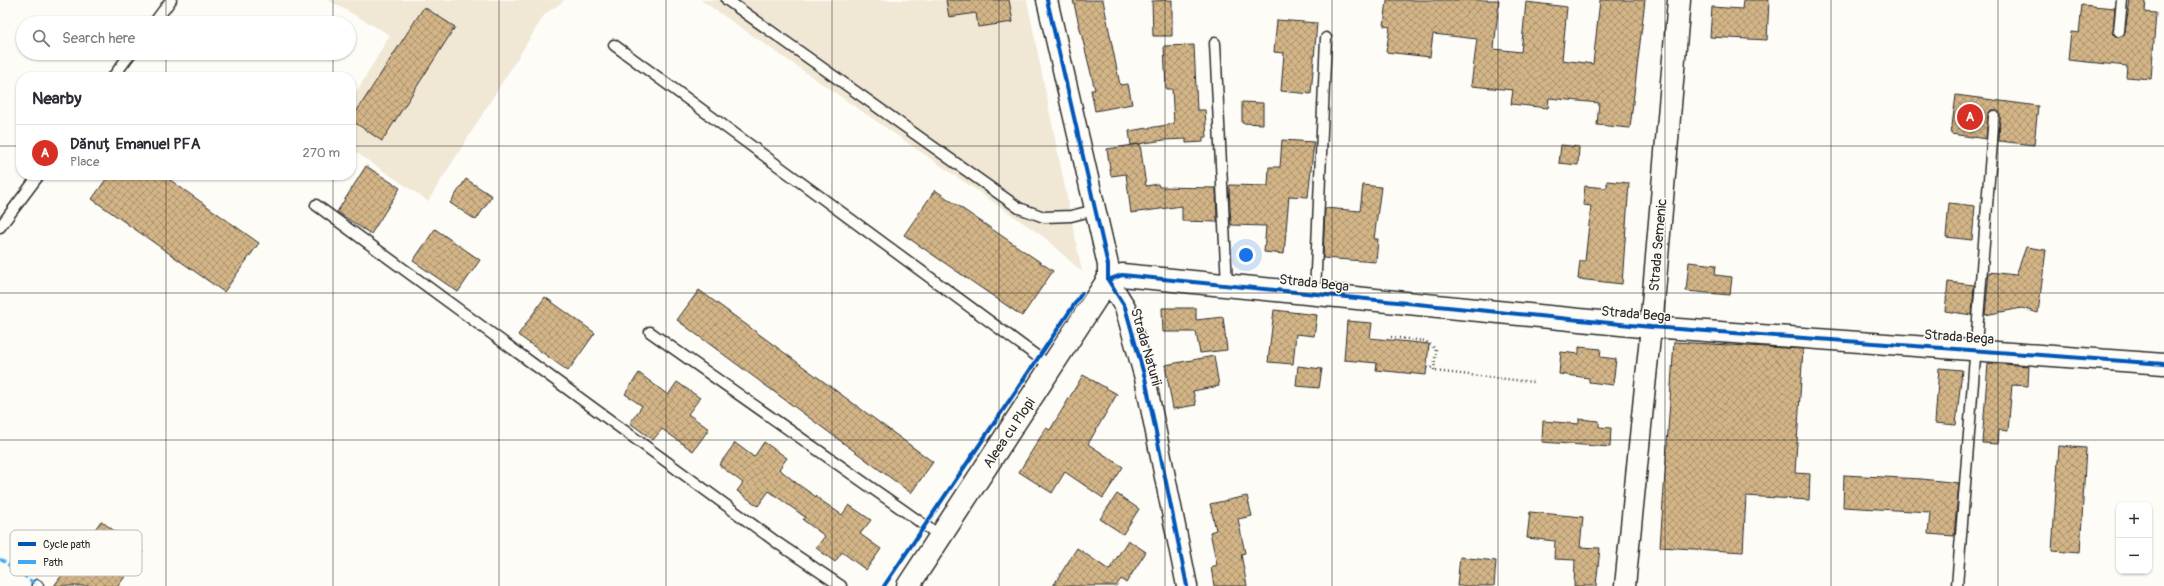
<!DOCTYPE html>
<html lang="en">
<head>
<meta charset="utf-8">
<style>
	:root { --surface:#fff; --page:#f2f2f3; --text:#2b2b33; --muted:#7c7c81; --line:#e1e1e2; --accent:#d93025 }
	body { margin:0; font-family:Pangolin,sans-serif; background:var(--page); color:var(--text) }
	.controls { position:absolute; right:12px; bottom:12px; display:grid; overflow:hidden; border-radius:8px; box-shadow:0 1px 3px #0004 }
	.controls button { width:36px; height:36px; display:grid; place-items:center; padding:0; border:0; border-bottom:1px solid var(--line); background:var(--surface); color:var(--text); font:20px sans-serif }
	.you { position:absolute; left:1246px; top:255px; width:14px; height:14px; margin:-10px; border:3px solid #fff; border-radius:50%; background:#1a73e8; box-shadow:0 0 0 6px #1a73e833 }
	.badge { display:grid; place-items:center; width:26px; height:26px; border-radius:50%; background:var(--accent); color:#fff; font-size:13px; font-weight:700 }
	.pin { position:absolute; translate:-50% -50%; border:2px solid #fff; box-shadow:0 1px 4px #0006 }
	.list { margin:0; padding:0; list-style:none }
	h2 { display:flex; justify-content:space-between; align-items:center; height:52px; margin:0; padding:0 16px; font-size:17px }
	h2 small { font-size:13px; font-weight:400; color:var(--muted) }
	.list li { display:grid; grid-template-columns:26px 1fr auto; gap:12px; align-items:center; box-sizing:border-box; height:56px; padding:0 16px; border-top:1px solid var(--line) }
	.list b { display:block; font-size:15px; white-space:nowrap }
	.list p { margin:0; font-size:13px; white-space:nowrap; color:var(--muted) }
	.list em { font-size:13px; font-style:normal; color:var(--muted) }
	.icon { flex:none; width:22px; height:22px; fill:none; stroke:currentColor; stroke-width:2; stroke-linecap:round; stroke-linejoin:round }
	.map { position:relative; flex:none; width:2164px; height:586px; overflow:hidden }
	.search { position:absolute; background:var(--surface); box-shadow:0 1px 3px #0004; left:16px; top:16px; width:340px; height:44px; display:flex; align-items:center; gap:10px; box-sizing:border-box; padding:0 14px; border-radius:22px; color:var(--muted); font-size:15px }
	.panel { position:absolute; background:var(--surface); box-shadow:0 1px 3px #0004; left:16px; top:72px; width:340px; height:108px; border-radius:16px }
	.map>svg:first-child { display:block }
</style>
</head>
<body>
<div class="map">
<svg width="2164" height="586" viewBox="0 0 2164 586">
	<defs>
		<pattern id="building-cross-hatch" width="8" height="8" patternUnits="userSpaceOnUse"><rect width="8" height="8" fill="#d3b587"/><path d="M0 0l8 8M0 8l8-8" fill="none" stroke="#ab936f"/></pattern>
	</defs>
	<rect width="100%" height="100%" fill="#fdfcf7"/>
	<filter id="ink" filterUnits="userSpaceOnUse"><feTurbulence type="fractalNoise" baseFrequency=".025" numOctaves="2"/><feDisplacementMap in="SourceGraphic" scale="8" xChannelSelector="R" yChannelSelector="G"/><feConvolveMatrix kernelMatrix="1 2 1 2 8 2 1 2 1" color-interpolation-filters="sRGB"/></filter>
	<g filter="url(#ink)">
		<path fill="#f0e7d5" d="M 328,0 L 565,0 L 545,14 L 428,201 L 351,149 L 351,101 L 390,35 Z
			M 701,0 L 1027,0 L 1082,272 L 1044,237 Z"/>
		<path fill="url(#building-cross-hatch)" stroke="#2b2b2b" d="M 946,0 L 1009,0 L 1013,22 L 978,27 L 976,13 L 949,17 Z
			M 1073,0 L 1103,0 L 1120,85 L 1128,84 L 1132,104 L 1095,111 L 1091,90 L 1095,90 Z
			M 1172,0 L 1172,36 L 1153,36 L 1152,1 Z
			M 1387,0 L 1499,0 L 1494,49 L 1521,52 L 1526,2 L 1567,7 L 1562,60 L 1593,64 L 1600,0 L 1645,0 L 1630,128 L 1597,125 L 1599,103 L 1549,98 L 1548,108 L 1511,104 L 1513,90 L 1471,86 L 1477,39 L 1433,34 L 1430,57 L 1386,52 L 1390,27 L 1384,26 Z
			M 1743,0 L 1769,0 L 1767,40 L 1710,37 L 1712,7 L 1742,9 Z
			M 2130,0 L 2146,0 L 2145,12 L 2156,13 L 2151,79 L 2126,77 L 2127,66 L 2068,60 L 2071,32 L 2079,33 L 2082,5 L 2115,8 L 2113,31 L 2115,36 L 2119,37 L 2125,32 Z
			M 424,7 L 455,27 L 382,141 L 351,120 Z
			M 1277,20 L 1317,23 L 1311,94 L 1281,91 L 1284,53 L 1274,52 Z
			M 1194,45 L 1197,110 L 1205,110 L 1207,137 L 1203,137 L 1203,142 L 1186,143 L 1186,139 L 1164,140 L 1131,145 L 1129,131 L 1174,124 L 1172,89 L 1166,89 L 1164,46 Z
			M 1956,95 L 2038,106 L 2034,145 L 1999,141 L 2000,116 L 1995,110 L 1991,110 L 1988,115 L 1986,139 L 1951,134 Z
			M 1242,102 L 1263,103 L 1263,124 L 1242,123 Z
			M 1282,140 L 1314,142 L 1308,197 L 1289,196 L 1284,254 L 1264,252 L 1266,226 L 1231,225 L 1229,188 L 1230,185 L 1268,186 L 1269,167 L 1280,167 Z
			M 1140,144 L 1146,186 L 1158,184 L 1159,187 L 1216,188 L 1217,222 L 1182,221 L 1182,206 L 1131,213 L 1126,174 L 1111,176 L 1107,149 Z
			M 1561,145 L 1579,147 L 1578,165 L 1559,163 Z
			M 366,166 L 400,188 L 371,234 L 337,212 Z
			M 109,175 L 163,175 L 259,243 L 224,292 L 92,199 Z
			M 466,179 L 492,196 L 476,220 L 450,203 Z
			M 1607,181 L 1629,183 L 1622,284 L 1578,279 L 1580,261 L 1585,261 L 1591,206 L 1583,205 L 1585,186 L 1607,188 Z
			M 1363,185 L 1381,187 L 1374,239 L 1378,239 L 1376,262 L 1323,258 L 1325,208 L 1360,211 Z
			M 935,190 L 1053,271 L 1022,316 L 904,235 Z
			M 1949,203 L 1975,206 L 1972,240 L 1946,237 Z
			M 435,229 L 480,260 L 458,292 L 413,261 Z
			M 2026,247 L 2046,250 L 2038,313 L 2022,308 L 1985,315 L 1989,272 L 2016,275 Z
			M 1689,262 L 1716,265 L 1715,275 L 1732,277 L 1730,295 L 1686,291 Z
			M 1948,282 L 1974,285 L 1972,315 L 1945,311 Z
			M 699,290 L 933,462 L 911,493 L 677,320 Z
			M 545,297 L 595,333 L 568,371 L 518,335 Z
			M 1162,308 L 1196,308 L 1196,320 L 1223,317 L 1227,350 L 1200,353 L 1196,332 L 1163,332 Z
			M 1274,310 L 1317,315 L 1314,336 L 1296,334 L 1293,364 L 1268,362 Z
			M 1347,321 L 1372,323 L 1370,338 L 1429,344 L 1426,375 L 1376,370 L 1377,363 L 1344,360 Z
			M 1674,342 L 1803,349 L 1795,473 L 1810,474 L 1809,500 L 1746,496 L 1743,552 L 1660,547 Z
			M 1579,347 L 1601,349 L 1600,357 L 1616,359 L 1613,385 L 1589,382 L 1589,378 L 1559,374 L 1561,352 L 1579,354 Z
			M 1214,356 L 1219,386 L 1193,391 L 1196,405 L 1173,409 L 1165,365 Z
			M 1988,363 L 2029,366 L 2028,386 L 2012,385 L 2008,431 L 1999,430 L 1998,444 L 1982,443 Z
			M 1298,366 L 1322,369 L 1319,388 L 1296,386 Z
			M 1939,368 L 1962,370 L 1956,425 L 1935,423 Z
			M 639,373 L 668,395 L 677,382 L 700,398 L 688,414 L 709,429 L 693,451 L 662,429 L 653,440 L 630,423 L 642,406 L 625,394 Z
			M 1083,375 L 1117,394 L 1088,444 L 1123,467 L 1103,498 L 1065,472 L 1052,493 L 1019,472 L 1046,428 L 1050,430 Z
			M 1579,419 L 1599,421 L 1599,427 L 1611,428 L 1610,447 L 1542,442 L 1543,421 L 1579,424 Z
			M 764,442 L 787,458 L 779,469 L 799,485 L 842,515 L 849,505 L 871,520 L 860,534 L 881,549 L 866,570 L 842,552 L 835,562 L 816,548 L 825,536 L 803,520 L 805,517 L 769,491 L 758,506 L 737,491 L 743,483 L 719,465 L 735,443 L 754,457 Z
			M 2059,446 L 2086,448 L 2080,553 L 2052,551 Z
			M 1844,475 L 1922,479 L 1959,483 L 1954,536 L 1928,534 L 1930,512 L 1843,507 Z
			M 1117,494 L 1139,509 L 1123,534 L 1100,519 Z
			M 1247,496 L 1252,516 L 1238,519 L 1245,553 L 1241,554 L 1247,586 L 1214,586 L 1211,567 L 1217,565 L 1210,532 L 1216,530 L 1210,504 Z
			M 1530,512 L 1583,517 L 1580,547 L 1600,548 L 1596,586 L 1574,586 L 1575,560 L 1554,559 L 1555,541 L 1527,538 Z
			M 101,521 L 143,552 L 118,586 L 54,586 Z
			M 1128,540 L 1146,552 L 1126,583 L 1121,579 L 1116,586 L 1053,586 L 1077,548 L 1109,570 Z
			M 1460,557 L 1496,561 L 1494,586 L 1457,586 Z"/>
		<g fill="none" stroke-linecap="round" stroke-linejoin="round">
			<defs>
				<path id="service" d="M 727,0 L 1019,208 L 1044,217 L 1071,216 L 1095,210
					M 154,23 L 171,0
					M 2119,31 L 2122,0
					M 1215,43 L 1227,285
					M 614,45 L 1053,368
					M 113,77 L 131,53
					M 316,205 L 779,544 L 841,586
					M 0,227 L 39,175
					M 1315,294 L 1326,38
					M 650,332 L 940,536
					M 37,585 L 38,586
					M 1957,586 L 1994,116"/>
				<path id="minor" d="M 1047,0 L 1108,265 L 1108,280 L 1125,307 L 1145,378 L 1187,586
					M 1625,586 L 1651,327 L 2164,364"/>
				<path id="tertiary" d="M 908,586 L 1108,280 L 1122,275 L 1651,327 L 1679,0"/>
			</defs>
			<use href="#service" stroke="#2b2b2b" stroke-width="13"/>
			<use href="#minor" stroke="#2b2b2b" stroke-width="23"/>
			<use href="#tertiary" stroke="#2b2b2b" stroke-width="25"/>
			<path stroke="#2b2b2b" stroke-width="2.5" stroke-dasharray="1 3" stroke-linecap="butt" d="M 1391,337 L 1425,341 L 1436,349 L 1434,371 L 1533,382
				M 1427,367 L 1435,368"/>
			<use href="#service" stroke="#fdfcf7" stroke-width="10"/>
			<use href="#minor" stroke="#fdfcf7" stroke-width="20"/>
			<use href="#tertiary" stroke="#fdfcf7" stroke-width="22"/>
			<path stroke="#3fa9f5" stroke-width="3" stroke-dasharray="6 3" stroke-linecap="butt" d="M 0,559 L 37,585"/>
			<defs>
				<path id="cycleway" d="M 1047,0 L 1108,265 L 1108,280 L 1125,307 L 1145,378 L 1187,586
					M 1108,280 L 1122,275 L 1651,327 L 2164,364
					M 884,586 L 1082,293"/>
			</defs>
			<use href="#cycleway" stroke="#fdfcf7" stroke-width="6"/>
			<use href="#cycleway" stroke="#0057b8" stroke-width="4"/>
		</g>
	</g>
	<path fill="none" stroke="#2b2b2b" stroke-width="1" stroke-opacity="0.55" d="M 166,0 L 166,23M 333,0 L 333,23M 499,0 L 499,586M 666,0 L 666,586M 832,0 L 832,586M 999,0 L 999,586M 1165,0 L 1165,586M 1332,0 L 1332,586M 1498,0 L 1498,586M 1665,0 L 1665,586M 1831,0 L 1831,586M 1998,0 L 1998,586M 166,53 L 166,77M 333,53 L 333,77M 0,146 L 21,146M 351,146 L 2164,146M 166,175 L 166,586M 333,175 L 333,586M 0,293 L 2164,293M 0,440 L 2164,440"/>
	<g text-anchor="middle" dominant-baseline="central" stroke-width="3" stroke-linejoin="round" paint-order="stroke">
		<g font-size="14" fill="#2b2b2b" stroke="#fdfcf7">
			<text transform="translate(1658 245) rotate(-85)">Strada Semenic</text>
			<text transform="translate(1314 283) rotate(6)">Strada Bega</text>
			<text transform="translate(1636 314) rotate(5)">Strada Bega</text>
			<text transform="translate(1959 337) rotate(4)">Strada Bega</text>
			<text transform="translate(1146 347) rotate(74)">Strada Naturii</text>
			<text transform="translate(1009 433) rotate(-56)">Aleea cu Plopi</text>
		</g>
	</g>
	<rect x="10" y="530" width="132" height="46" rx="6" fill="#fdfcf7" stroke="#bebdba" stroke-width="1"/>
	<rect x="18" y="542" width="18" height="4" fill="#0057b8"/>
	<rect x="18" y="560" width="18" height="4" fill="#3fa9f5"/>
	<g font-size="11" fill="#2b2b2b">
		<text x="43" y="548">Cycle path</text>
		<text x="43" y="566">Path</text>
	</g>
</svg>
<div class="controls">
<button>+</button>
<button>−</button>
</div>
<div class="you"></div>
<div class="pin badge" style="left:1970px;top:117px">A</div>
<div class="search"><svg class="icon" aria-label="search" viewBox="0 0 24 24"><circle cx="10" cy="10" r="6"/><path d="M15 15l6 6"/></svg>Search here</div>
<section class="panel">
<h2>Nearby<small></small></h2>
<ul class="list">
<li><span class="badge">A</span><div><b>Dănuț Emanuel PFA</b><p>Place</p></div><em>270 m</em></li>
</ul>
</section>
</div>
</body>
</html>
